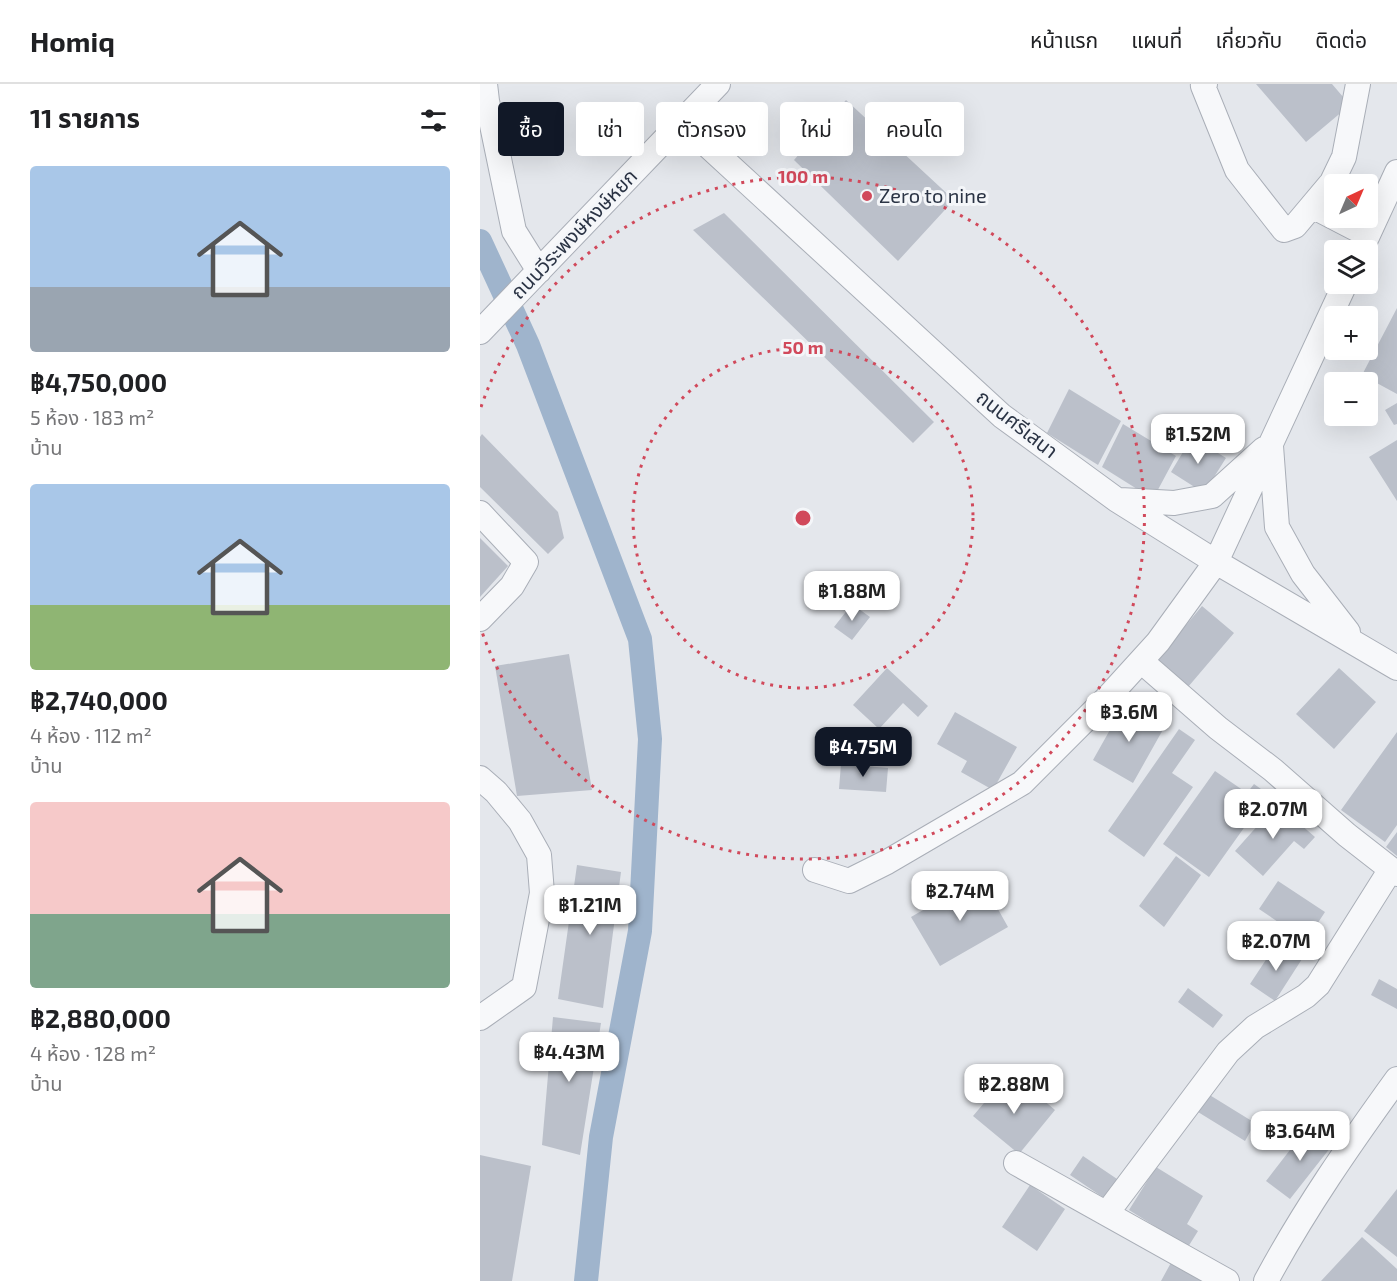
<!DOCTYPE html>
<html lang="th">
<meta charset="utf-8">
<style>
:root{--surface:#fff;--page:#f6f6f6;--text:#202124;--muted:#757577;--line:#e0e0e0;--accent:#111827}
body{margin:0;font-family:"Exo 2","Noto Sans Thai",sans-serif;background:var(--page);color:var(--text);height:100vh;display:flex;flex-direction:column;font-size:22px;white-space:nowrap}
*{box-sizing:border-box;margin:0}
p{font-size:20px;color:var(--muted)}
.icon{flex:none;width:33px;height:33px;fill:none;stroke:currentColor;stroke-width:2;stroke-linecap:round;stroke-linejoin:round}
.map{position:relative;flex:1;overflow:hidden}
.side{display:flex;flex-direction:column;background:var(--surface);width:480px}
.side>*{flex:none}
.banner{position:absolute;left:18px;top:18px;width:570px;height:54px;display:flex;gap:12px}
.needle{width:39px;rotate:44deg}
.fabs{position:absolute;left:844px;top:90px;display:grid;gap:12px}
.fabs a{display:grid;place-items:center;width:54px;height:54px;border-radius:6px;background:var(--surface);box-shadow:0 6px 24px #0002;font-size:30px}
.price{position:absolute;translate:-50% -51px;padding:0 14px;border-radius:12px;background:#fff;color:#222;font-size:20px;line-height:39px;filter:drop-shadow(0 2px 3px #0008)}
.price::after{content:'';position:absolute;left:50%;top:36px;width:18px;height:14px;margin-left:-9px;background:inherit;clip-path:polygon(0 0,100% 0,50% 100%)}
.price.active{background:var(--accent);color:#fff}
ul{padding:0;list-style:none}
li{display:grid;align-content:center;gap:12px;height:318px;padding:0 30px}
li span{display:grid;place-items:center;height:186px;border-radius:6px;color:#555}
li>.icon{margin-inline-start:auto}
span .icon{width:108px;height:108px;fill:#fffc;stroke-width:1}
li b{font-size:26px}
h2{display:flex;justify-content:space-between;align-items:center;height:72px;padding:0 30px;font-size:26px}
.pill{padding:0 21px;border-radius:6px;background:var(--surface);box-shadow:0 6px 24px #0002;font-size:21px;line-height:54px}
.pill.active{background:var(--accent);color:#fff}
header{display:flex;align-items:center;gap:36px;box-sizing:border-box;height:84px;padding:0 30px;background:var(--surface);border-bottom:2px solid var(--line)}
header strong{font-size:28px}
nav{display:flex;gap:33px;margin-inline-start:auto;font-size:21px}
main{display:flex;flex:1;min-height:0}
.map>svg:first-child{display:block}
</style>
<header>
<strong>Homiq</strong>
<nav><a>หน้าแรก</a><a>แผนที่</a><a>เกี่ยวกับ</a><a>ติดต่อ</a></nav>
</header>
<main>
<section class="side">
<h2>11 รายการ<svg class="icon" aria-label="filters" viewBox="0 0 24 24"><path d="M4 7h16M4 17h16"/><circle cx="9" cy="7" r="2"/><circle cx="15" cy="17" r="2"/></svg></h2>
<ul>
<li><span style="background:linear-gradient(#a9c7e8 65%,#9aa5b1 0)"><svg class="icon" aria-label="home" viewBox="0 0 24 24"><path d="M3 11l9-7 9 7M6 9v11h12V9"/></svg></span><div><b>฿4,750,000</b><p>5 ห้อง · 183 m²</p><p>บ้าน</p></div></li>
<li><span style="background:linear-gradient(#a9c7e8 65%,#8fb573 0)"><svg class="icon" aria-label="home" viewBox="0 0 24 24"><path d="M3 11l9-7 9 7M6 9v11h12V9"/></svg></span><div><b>฿2,740,000</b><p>4 ห้อง · 112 m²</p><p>บ้าน</p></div></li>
<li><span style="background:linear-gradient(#f6c9c9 60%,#7fa58c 0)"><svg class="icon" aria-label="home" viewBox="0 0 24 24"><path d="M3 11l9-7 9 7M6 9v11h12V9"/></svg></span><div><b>฿2,880,000</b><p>4 ห้อง · 128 m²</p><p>บ้าน</p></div></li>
</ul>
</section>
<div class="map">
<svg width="917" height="1197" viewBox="0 0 917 1197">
<rect width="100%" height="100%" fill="#e4e7ec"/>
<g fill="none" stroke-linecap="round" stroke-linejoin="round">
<path stroke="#9fb4cc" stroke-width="24" d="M0,157L48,261L160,555L170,655L160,847L121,1053L106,1197"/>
</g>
<path fill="#bbc0ca" d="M776,0H852L870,21L826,58Z
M366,16L474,116L418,177L314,76Z
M244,129L454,338L433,359L213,146Z
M917,224V310L882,291Z
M589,305L641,337L618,381L567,349Z
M917,319V340L914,341L905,326Z
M643,340L696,372L673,415L622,383Z
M2,350L78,428L84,454L68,470L0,403V353Z
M712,353L746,374L724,409L691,388Z
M917,356V417L889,373Z
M0,454L28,482L0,513Z
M372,520L390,533L372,556L354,543Z
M722,522L754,549L708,603L676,577Z
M89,570L112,706L37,712L15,582Z
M407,584L448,622L438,633L423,619L399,645L373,621Z
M859,584L896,618L854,665L816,630Z
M645,619L685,642L653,699L613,676Z
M475,628L537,663L513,706L481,688L487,677L457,660Z
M699,645L715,656L692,689L713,703L664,773L628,747Z
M917,648V741L905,758L861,726Z
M361,680L408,684L406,708L359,705Z
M735,687L767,709L774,700L788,710L729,793L683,760Z
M797,720L835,753L824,765L814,757L783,792L755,767Z
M917,748V772L906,763Z
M696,772L721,791L684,843L659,822Z
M97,781L141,788L123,924L78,915Z
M500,793L528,843L460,882L431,833Z
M798,797L845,828L826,857L779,825Z
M797,859L822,875L795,917L770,900Z
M899,895L917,905V925L891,911Z
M708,904L743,931L733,944L698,918Z
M73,933L121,939L100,1071L62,1061Z
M526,993L550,1013L554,1008L575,1026L539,1070L493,1032Z
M728,1010L775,1039L765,1057L718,1028Z
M830,1040L854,1059L810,1115L786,1097Z
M0,1071L51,1082L32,1197H0Z
M603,1072L643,1099L630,1118L590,1091Z
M676,1083L723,1112L707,1140L718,1147L708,1163L649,1126Z
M550,1101L585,1125L557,1167L522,1143Z
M917,1105V1173L884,1147Z
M882,1153L917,1185V1197H841Z
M693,1175L726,1197H681Z"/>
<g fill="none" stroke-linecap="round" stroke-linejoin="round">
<g stroke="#a9aeb7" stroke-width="26">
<path id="minor" d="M5,0L7,17L34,147L59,187
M725,0L723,2L757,86L804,146L815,142L852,98L864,73L878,0
M202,38L522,332L637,416L736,478L917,584
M832,122L888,151
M881,166L917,88
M0,248L238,0
M791,362L797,443L823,490L868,548
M640,416L694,419L732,412L784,365
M0,429L46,478L32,502L0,535
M661,577L738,644L793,686L867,751L917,790
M0,694L16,708L40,737L59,771L62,809L44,903L0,934
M335,786L369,797L407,778L542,699L628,613L678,558L736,478L865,200
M536,1079L747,1197
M627,1129L748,968L775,943L826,912L838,901L911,785
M786,1197C824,1126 870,1060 917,995"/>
</g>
<use href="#minor" stroke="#f7f8fa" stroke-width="24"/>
</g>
<g fill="none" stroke="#d1495b" stroke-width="3" stroke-dasharray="3 6">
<circle cx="323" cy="434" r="170"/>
<path d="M1 323A341 341 0 1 1 1 545"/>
</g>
<circle fill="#d1495b" stroke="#f4f6f9" stroke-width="2" cx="387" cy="112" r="6"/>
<g text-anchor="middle" stroke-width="6" stroke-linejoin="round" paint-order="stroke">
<g font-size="20" fill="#2b3445" stroke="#f4f6f9" text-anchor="start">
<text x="399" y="119">Zero to nine</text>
</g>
<g font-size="20" fill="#2b3445" stroke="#f4f6f9">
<text transform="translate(94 150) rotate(-46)" y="7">ถนนวีระพงษ์หงษ์หยก</text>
<text transform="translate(537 340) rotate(38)" y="7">ถนนศรีเสนา</text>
</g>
</g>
<circle cx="323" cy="434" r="9" fill="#d1495b" stroke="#f4f6f9" stroke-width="3"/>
<g font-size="18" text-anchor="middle" font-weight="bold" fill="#d1495b" stroke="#f4f6f9" stroke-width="6" stroke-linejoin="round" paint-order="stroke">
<text x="323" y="99">100 m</text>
<text x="323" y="270">50 m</text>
</g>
</svg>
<div class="fabs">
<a><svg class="needle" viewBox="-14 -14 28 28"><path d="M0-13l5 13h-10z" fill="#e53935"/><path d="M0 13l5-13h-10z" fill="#757577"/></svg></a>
<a><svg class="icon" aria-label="layers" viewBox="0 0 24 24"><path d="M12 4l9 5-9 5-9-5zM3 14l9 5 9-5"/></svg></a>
<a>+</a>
<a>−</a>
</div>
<b class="price" style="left:718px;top:381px">฿1.52M</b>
<b class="price" style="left:372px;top:538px">฿1.88M</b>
<b class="price" style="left:649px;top:659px">฿3.6M</b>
<b class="price active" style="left:383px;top:694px">฿4.75M</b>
<b class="price" style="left:793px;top:756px">฿2.07M</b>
<b class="price" style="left:480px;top:838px">฿2.74M</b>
<b class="price" style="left:110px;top:852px">฿1.21M</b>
<b class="price" style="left:796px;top:888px">฿2.07M</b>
<b class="price" style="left:89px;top:999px">฿4.43M</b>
<b class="price" style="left:534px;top:1031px">฿2.88M</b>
<b class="price" style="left:820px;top:1078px">฿3.64M</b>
<div class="banner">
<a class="pill active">ซื้อ</a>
<a class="pill">เช่า</a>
<a class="pill">ตัวกรอง</a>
<a class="pill">ใหม่</a>
<a class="pill">คอนโด</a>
</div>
</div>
</main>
